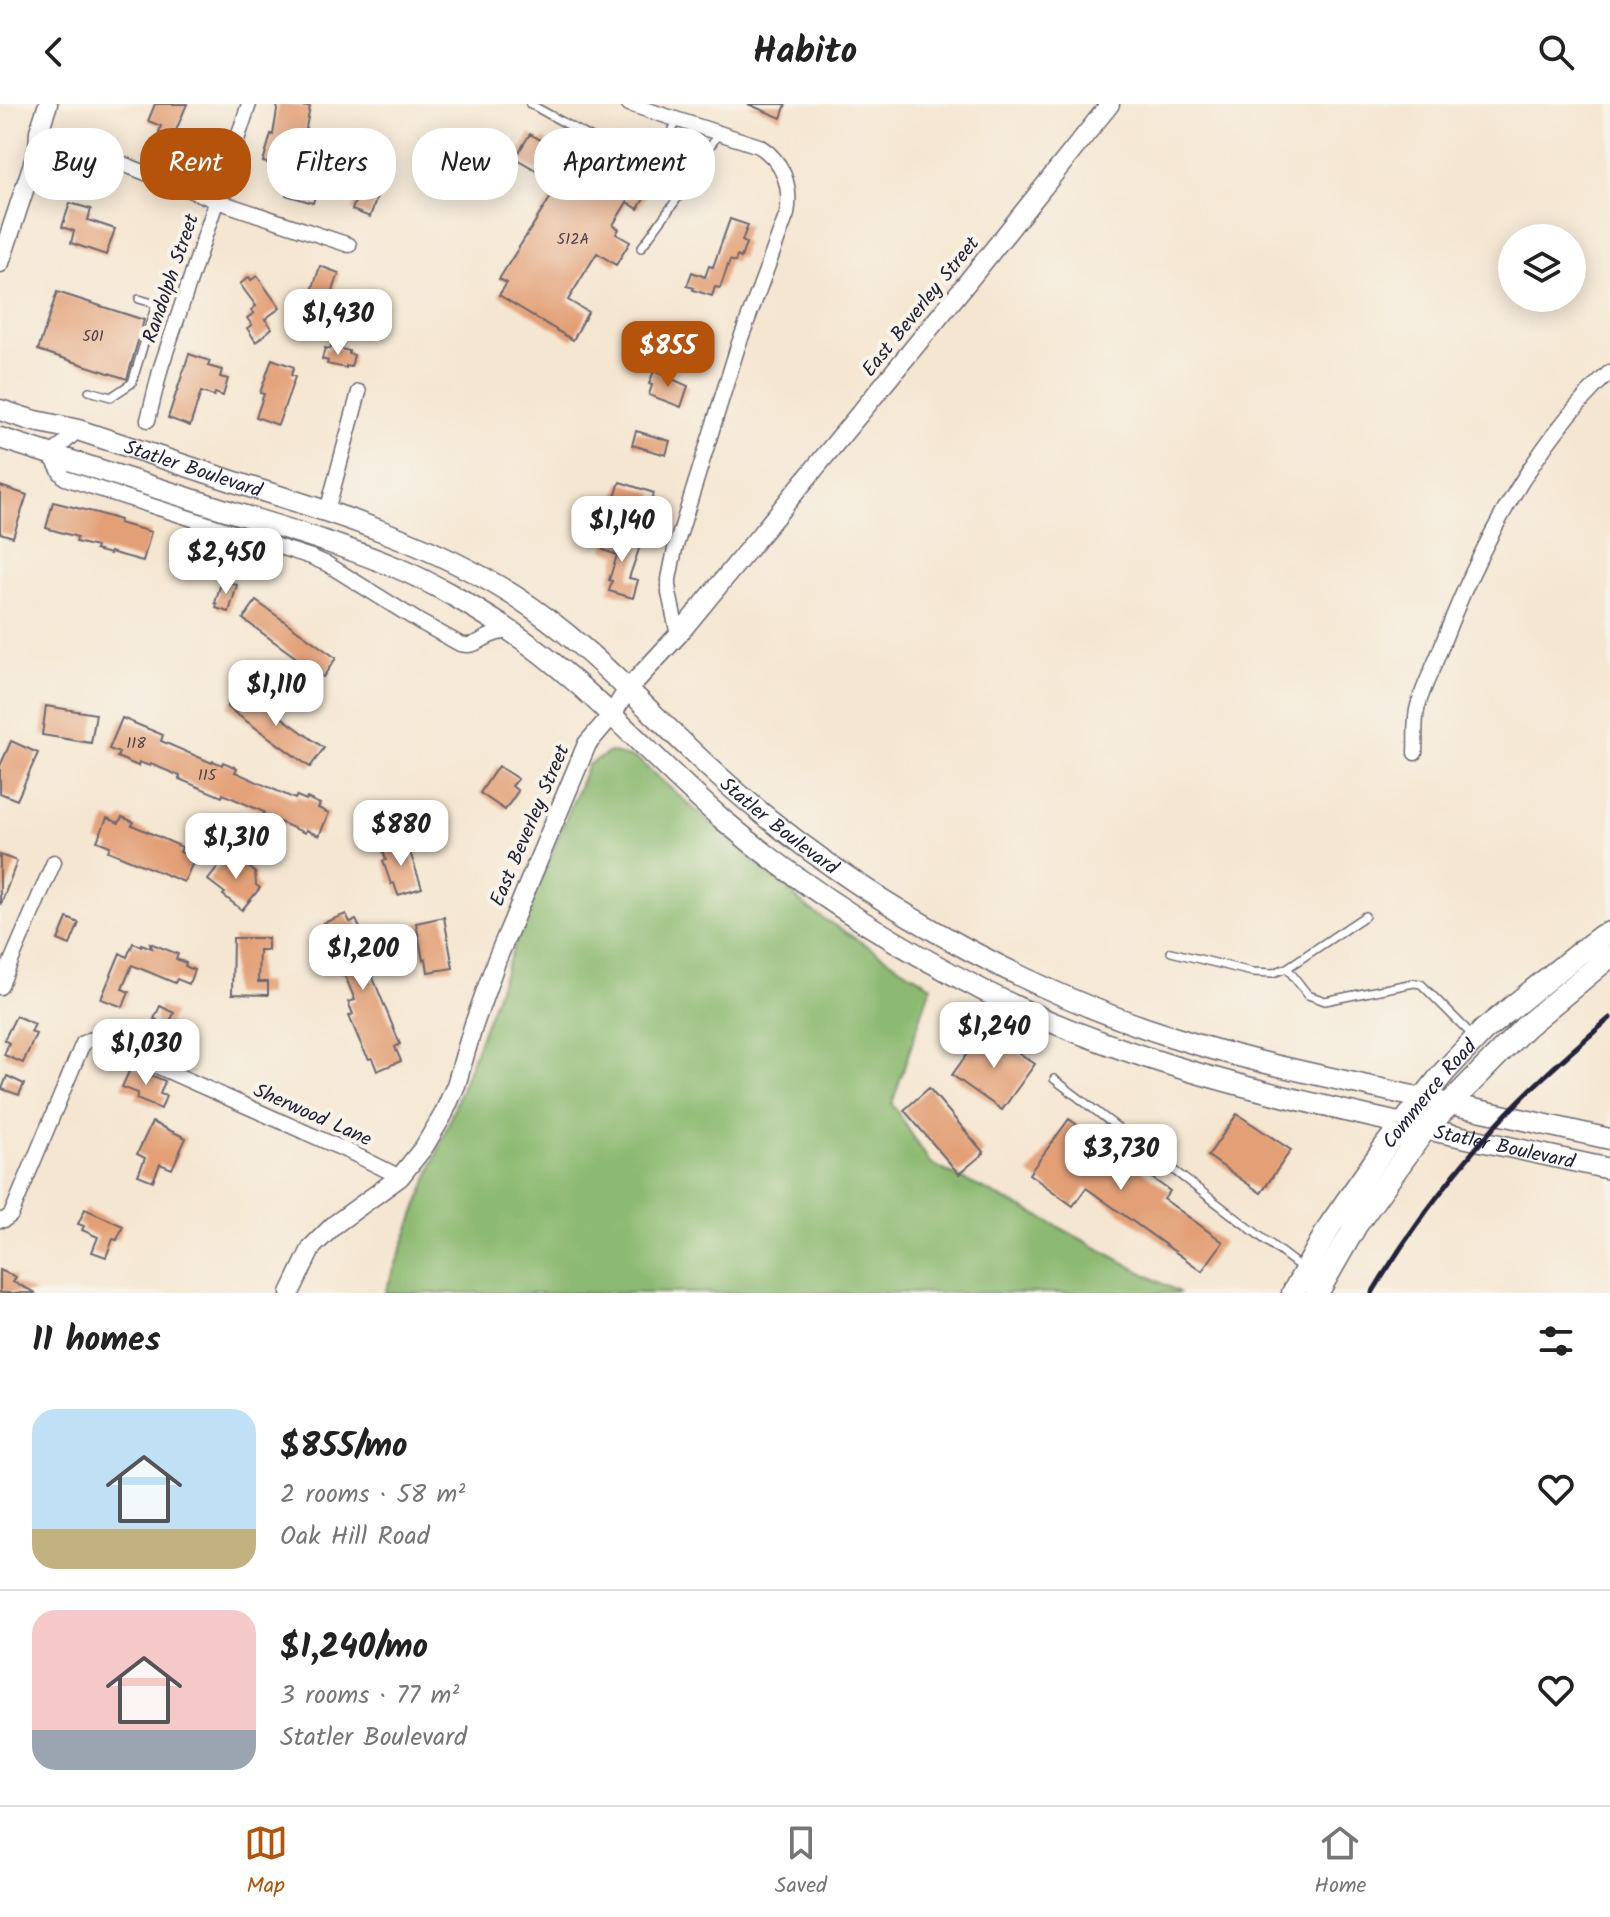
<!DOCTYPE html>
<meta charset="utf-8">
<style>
:root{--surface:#fff;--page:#f2f2f2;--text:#222;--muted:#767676;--line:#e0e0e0;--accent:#b45309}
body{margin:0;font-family:Kalam,sans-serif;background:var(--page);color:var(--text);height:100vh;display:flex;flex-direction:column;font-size:30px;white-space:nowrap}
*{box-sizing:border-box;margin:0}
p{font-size:26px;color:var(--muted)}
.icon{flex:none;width:44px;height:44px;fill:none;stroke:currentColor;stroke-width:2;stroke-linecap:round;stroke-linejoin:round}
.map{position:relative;height:1189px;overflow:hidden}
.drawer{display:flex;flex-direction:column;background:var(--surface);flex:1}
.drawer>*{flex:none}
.hud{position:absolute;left:24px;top:24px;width:800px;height:72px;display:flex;gap:16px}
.fabs{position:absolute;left:1498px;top:120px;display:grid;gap:16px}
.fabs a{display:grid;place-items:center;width:88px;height:88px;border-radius:50%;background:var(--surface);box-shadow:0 4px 20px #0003;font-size:40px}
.price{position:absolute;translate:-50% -68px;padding:0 18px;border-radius:16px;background:#fff;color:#222;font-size:26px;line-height:52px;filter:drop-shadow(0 2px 4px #0008)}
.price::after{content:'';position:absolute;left:50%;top:48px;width:24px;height:18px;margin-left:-12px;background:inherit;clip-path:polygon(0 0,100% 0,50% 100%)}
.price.on{background:var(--accent);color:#fff}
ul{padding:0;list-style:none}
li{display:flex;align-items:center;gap:24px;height:200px;padding:0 32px}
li+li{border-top:2px solid var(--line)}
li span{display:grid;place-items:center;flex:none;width:224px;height:160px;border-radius:24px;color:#555}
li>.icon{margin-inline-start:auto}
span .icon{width:96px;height:96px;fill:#fffc;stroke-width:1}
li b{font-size:34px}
h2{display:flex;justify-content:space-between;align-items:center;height:96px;padding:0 32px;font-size:34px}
.tag{padding:0 28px;border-radius:32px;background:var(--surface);box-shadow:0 4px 20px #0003;font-size:28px;line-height:72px}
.tag.on{background:var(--accent);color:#fff}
header{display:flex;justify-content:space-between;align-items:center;height:104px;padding:0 32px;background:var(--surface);font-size:36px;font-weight:700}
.menu{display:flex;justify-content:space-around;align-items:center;height:112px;border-top:2px solid var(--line);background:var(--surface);font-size:22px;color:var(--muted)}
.menu a{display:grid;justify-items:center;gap:4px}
.menu .on{color:var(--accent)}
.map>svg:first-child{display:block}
</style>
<header><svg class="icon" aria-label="back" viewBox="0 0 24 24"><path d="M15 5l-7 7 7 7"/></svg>Habito<svg class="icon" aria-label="search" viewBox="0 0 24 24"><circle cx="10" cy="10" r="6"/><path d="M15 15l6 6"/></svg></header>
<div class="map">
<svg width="1610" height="1189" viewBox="0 0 1610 1189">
<rect width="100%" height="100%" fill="#f7f3e8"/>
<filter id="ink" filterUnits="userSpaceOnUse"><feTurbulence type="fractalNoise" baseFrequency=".0125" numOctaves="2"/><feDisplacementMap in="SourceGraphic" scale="16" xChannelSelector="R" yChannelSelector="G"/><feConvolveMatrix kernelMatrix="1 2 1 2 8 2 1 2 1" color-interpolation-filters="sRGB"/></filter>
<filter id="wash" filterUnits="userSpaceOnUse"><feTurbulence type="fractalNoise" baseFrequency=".006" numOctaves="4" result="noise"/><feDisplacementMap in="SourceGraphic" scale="32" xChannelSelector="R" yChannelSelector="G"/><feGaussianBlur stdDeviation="1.8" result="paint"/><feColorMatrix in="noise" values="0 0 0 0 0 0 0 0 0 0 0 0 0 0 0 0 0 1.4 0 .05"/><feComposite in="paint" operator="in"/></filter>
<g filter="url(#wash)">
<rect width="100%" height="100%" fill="#f5e6d1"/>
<path fill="#8dba72" stroke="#586e56" stroke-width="2" d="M610,648L637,655L810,806L931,882L892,1000L931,1060L1035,1110L1180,1189H385L522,822L588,661Z"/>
<g id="blocks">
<path fill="#e3a077" d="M155,0H187L175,29L173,28L171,33L159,28L161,22L148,17Z
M278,0L310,3L306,24L293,66L263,58L271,30L273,31Z
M748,0H786L781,14Z
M530,30L542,37L544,35L595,69L607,50L614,49L617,55L615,58L640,73L639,75L651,82L638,105L627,98L613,121L619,125L616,130L630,138L616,161L597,149L568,196L588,208L573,236L499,191L507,179L499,175L557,83L544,75L546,72L515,54Z
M367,63L385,69L370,113L352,106L360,84L357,83L362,68L364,69Z
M292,70L319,79L313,99L286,91Z
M70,99L91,105L88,116L115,125L106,151L71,139L74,127L62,123Z
M730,115L748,121L742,137L746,139L741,154L737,152L735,158L730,156L720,184L715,183L712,192L693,186L694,184L687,182L692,168L705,173L709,162L713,163Z
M320,162L339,169L330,196L311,190Z
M257,172L280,204L265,215L272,224L256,238L247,224L252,221L247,214L254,209L251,206L256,202L240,180L249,173L251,176Z
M57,188L144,216L127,275L38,246Z
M677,222L703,230L698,245L672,237Z
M331,242L349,247V250L354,251L351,263L346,262V264L327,260L328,257L322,255L325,244L330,245Z
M189,250L210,257L208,262L222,266L220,273L228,275L223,292L215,289L214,292L201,288L190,322L168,314Z
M272,255L294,263L291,271L295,273L278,321L256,313L264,290L260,289Z
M654,267L688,282L681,303L649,291L652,281L649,280Z
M636,327L670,337L666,351L632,341Z
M620,378L654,389L649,404L615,393Z
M0,382L27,391L13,433L0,429Z
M53,398L97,409L120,416L119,419L151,428L143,457L110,448V450L95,446L96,443L76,438L77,433L46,424Z
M609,427L637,437L636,440L640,442L629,474L638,476L633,494L609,487L612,477L609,476L617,451L603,446Z
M196,441L214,445L209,468L191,464Z
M222,476L237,481L229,508L216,504L217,500L215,499Z
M256,497L336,554L323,573L243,515Z
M241,584L324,644L310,663L227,603Z
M46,602L96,610L91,639L42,631Z
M122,614L163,631L161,637L212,659L213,657L222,661L223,658L237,664L235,668L295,695L297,692L306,696L307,694L320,700L318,704L329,709L319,732L306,726L305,729L263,711L264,708L223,690L222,693L179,675L180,672L151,660L150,662L139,658L138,662L117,653L119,649L109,645Z
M11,637L38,649L17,696L0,689V662Z
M498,662L518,675L512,682L518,687L505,706L480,689Z
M122,713L134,718L132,721L182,743L180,748L195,754L184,778L108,747L110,742L97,737L107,714L119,719Z
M406,736L422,784L398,791L394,779L391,780L383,757L386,756L382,744Z
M230,748L255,768L256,781L260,784L242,806L223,791L225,789L208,776Z
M0,751L17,757L1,800L0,799Z
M346,810L350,818L356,816L363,830L373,856L367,859L400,940L395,943L401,957L377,967L372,954L369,955L363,945L349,912L353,910L348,898L355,896L344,869L341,870L325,833L328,832L323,819Z
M444,813L453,864L428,868L426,855L423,856L416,819Z
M67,814L79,819L70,841L58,836Z
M233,834H268V846H259L258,878H268V891L232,890Z
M133,839L141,842V840L152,844L150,839L178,850L176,855L186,859L185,862L194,866L189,880L177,875L175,879L132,861L122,885L129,888L123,903L101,895L120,849L127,853Z
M160,902L174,909L169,920L183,926L171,951L146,939L157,916L154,915Z
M16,912L35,920L31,928L36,930L23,959L4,951L9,939L4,936Z
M985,925L1035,960L1002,1006L952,971Z
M131,963L165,977L160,990L166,992L161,1005L136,995L138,989L122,983Z
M7,972L24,980L19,991L2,985Z
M929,984L984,1049L959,1070L904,1006Z
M1237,1010L1291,1046L1261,1089L1208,1052Z
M1069,1015L1170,1087L1164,1095L1223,1138L1202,1167L1086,1084L1073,1102L1029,1070Z
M152,1018L186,1034L172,1065L160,1060L153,1077L138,1071L145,1054L137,1050Z
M85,1105L123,1122L117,1136L113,1135L106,1153L92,1148L98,1133L82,1126L84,1122L78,1120Z
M0,1166L16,1173L13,1178L36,1189H0Z"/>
</g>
</g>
<g filter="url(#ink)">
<use href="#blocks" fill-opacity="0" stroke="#6c6770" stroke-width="2"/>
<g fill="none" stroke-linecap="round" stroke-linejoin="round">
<g stroke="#6c6770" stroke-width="10">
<path id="service" d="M530,0L610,44
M601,37C616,37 628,43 637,54
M620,49L647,57L662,47L678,15
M641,144L680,91L718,30
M89,287L111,293L132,279L156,200L139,195
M1365,812L1287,864L1308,891L1325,897L1414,879L1421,880L1474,933
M1171,848L1252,868L1273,869L1287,864
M1054,975L1303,1165"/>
</g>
<g stroke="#6c6770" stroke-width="17">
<path id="minor" d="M629,0L759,42C783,57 792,82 787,110L738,242L675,445L669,475V489L678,531
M39,27L217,97L349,141
M148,316L161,263L249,0
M78,326L51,351L60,368L65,374L311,453L327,460L420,518L460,540C476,544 481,534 495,530C500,528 505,528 510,527
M327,407L359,288
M1415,649C1416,635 1414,620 1417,606C1421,587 1432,567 1439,549C1475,451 1533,339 1610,268
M0,883L54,758
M0,1116H4L11,1111L83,939L89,936L96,935L354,1050L400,1073"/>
</g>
<g stroke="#6c6770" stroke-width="21">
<path id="tertiary" d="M0,159L38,44L39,27L48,0
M290,1189L312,1143L334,1121L400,1073L424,1043L443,1011L456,981L473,923L497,855L587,640L611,612L628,585L678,531L957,191L1110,0"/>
</g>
<g stroke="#6c6770" stroke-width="23">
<g id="secondary">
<path id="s1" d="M0,306L31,316L78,326C135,345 193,364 250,383C341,411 432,440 513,491C588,538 648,608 713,667C789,737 876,796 967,845C1033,880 1102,911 1173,933C1250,958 1329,973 1408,991C1475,1005 1543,1020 1610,1035"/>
<path id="s2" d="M0,334C77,359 155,383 232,408C287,425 342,441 395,463C434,479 470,501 506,524C586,577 649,652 722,715C802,783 893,840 986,888C1109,950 1238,983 1372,1013C1451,1031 1530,1048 1610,1065"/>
</g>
</g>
<g stroke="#6c6770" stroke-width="25">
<g id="primary">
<path id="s3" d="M1293,1189L1331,1120L1387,1040L1445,967L1484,926L1578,850L1602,832L1610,829"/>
<path d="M1317,1189L1356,1121L1425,1025L1525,923L1610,852"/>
</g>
</g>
<use href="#service" stroke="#fff" stroke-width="7"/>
<use href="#minor" stroke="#fff" stroke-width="14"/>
<use href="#tertiary" stroke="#fff" stroke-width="18"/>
<use href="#secondary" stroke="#fff" stroke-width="20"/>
<use href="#primary" stroke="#fff" stroke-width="22"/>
<path stroke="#22223b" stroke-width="5" d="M1372,1189C1404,1136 1441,1085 1481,1038C1519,993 1565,953 1610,914"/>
</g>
</g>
<g text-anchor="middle" stroke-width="8" stroke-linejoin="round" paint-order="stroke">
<g font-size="16" fill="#52424a">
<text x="573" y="140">512A</text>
<text x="93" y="237">501</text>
<text x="136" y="644">118</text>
<text x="207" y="676">115</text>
</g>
<g font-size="20" fill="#22223b" stroke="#f7f3e8">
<text transform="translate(170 174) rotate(-71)" y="7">Randolph Street</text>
<text transform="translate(920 202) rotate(-51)" y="7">East Beverley Street</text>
<text dy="7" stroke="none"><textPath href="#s1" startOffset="202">Statler Boulevard</textPath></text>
<text dy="7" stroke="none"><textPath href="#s1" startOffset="900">Statler Boulevard</textPath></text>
<text transform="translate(529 721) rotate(-67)" y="7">East Beverley Street</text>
<text dy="7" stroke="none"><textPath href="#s3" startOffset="242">Commerce Road</textPath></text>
<text transform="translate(313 1010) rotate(24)" y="7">Sherwood Lane</text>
<text dy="7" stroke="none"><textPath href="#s2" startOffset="1690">Statler Boulevard</textPath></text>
</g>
</g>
</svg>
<div class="fabs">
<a><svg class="icon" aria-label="layers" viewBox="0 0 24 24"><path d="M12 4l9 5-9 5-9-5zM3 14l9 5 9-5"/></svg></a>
</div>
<b class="price" style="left:338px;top:253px">$1,430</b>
<b class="price on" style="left:668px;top:285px">$855</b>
<b class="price" style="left:622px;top:460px">$1,140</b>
<b class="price" style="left:226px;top:492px">$2,450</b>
<b class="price" style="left:276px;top:624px">$1,110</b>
<b class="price" style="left:401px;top:764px">$880</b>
<b class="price" style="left:236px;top:777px">$1,310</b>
<b class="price" style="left:363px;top:888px">$1,200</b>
<b class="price" style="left:994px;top:966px">$1,240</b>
<b class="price" style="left:146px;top:983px">$1,030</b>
<b class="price" style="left:1121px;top:1088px">$3,730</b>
<div class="hud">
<a class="tag">Buy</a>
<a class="tag on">Rent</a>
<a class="tag">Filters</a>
<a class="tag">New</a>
<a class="tag">Apartment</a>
</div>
</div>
<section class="drawer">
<h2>11 homes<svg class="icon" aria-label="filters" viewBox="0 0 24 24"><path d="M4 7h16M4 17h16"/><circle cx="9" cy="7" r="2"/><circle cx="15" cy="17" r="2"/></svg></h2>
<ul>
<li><span style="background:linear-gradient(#bfe0f5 75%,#c2b280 0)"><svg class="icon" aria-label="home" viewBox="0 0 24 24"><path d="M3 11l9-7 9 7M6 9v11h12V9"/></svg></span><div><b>$855/mo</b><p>2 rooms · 58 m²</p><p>Oak Hill Road</p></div><svg class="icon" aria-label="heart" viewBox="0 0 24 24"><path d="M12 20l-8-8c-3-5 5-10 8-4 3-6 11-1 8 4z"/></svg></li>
<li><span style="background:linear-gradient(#f6c9c9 75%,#9aa5b1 0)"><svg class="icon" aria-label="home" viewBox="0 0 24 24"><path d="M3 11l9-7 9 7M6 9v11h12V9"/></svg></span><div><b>$1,240/mo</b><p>3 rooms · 77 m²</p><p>Statler Boulevard</p></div><svg class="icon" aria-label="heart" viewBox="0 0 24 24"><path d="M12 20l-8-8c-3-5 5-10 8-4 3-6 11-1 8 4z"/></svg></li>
</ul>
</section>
<nav class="menu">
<a class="on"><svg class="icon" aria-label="map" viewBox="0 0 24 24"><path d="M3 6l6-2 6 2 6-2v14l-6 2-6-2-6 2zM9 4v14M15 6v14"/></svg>Map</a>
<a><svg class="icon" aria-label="saved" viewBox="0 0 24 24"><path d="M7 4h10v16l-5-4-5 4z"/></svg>Saved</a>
<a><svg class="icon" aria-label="home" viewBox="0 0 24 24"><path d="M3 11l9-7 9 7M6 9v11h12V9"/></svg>Home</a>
</nav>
